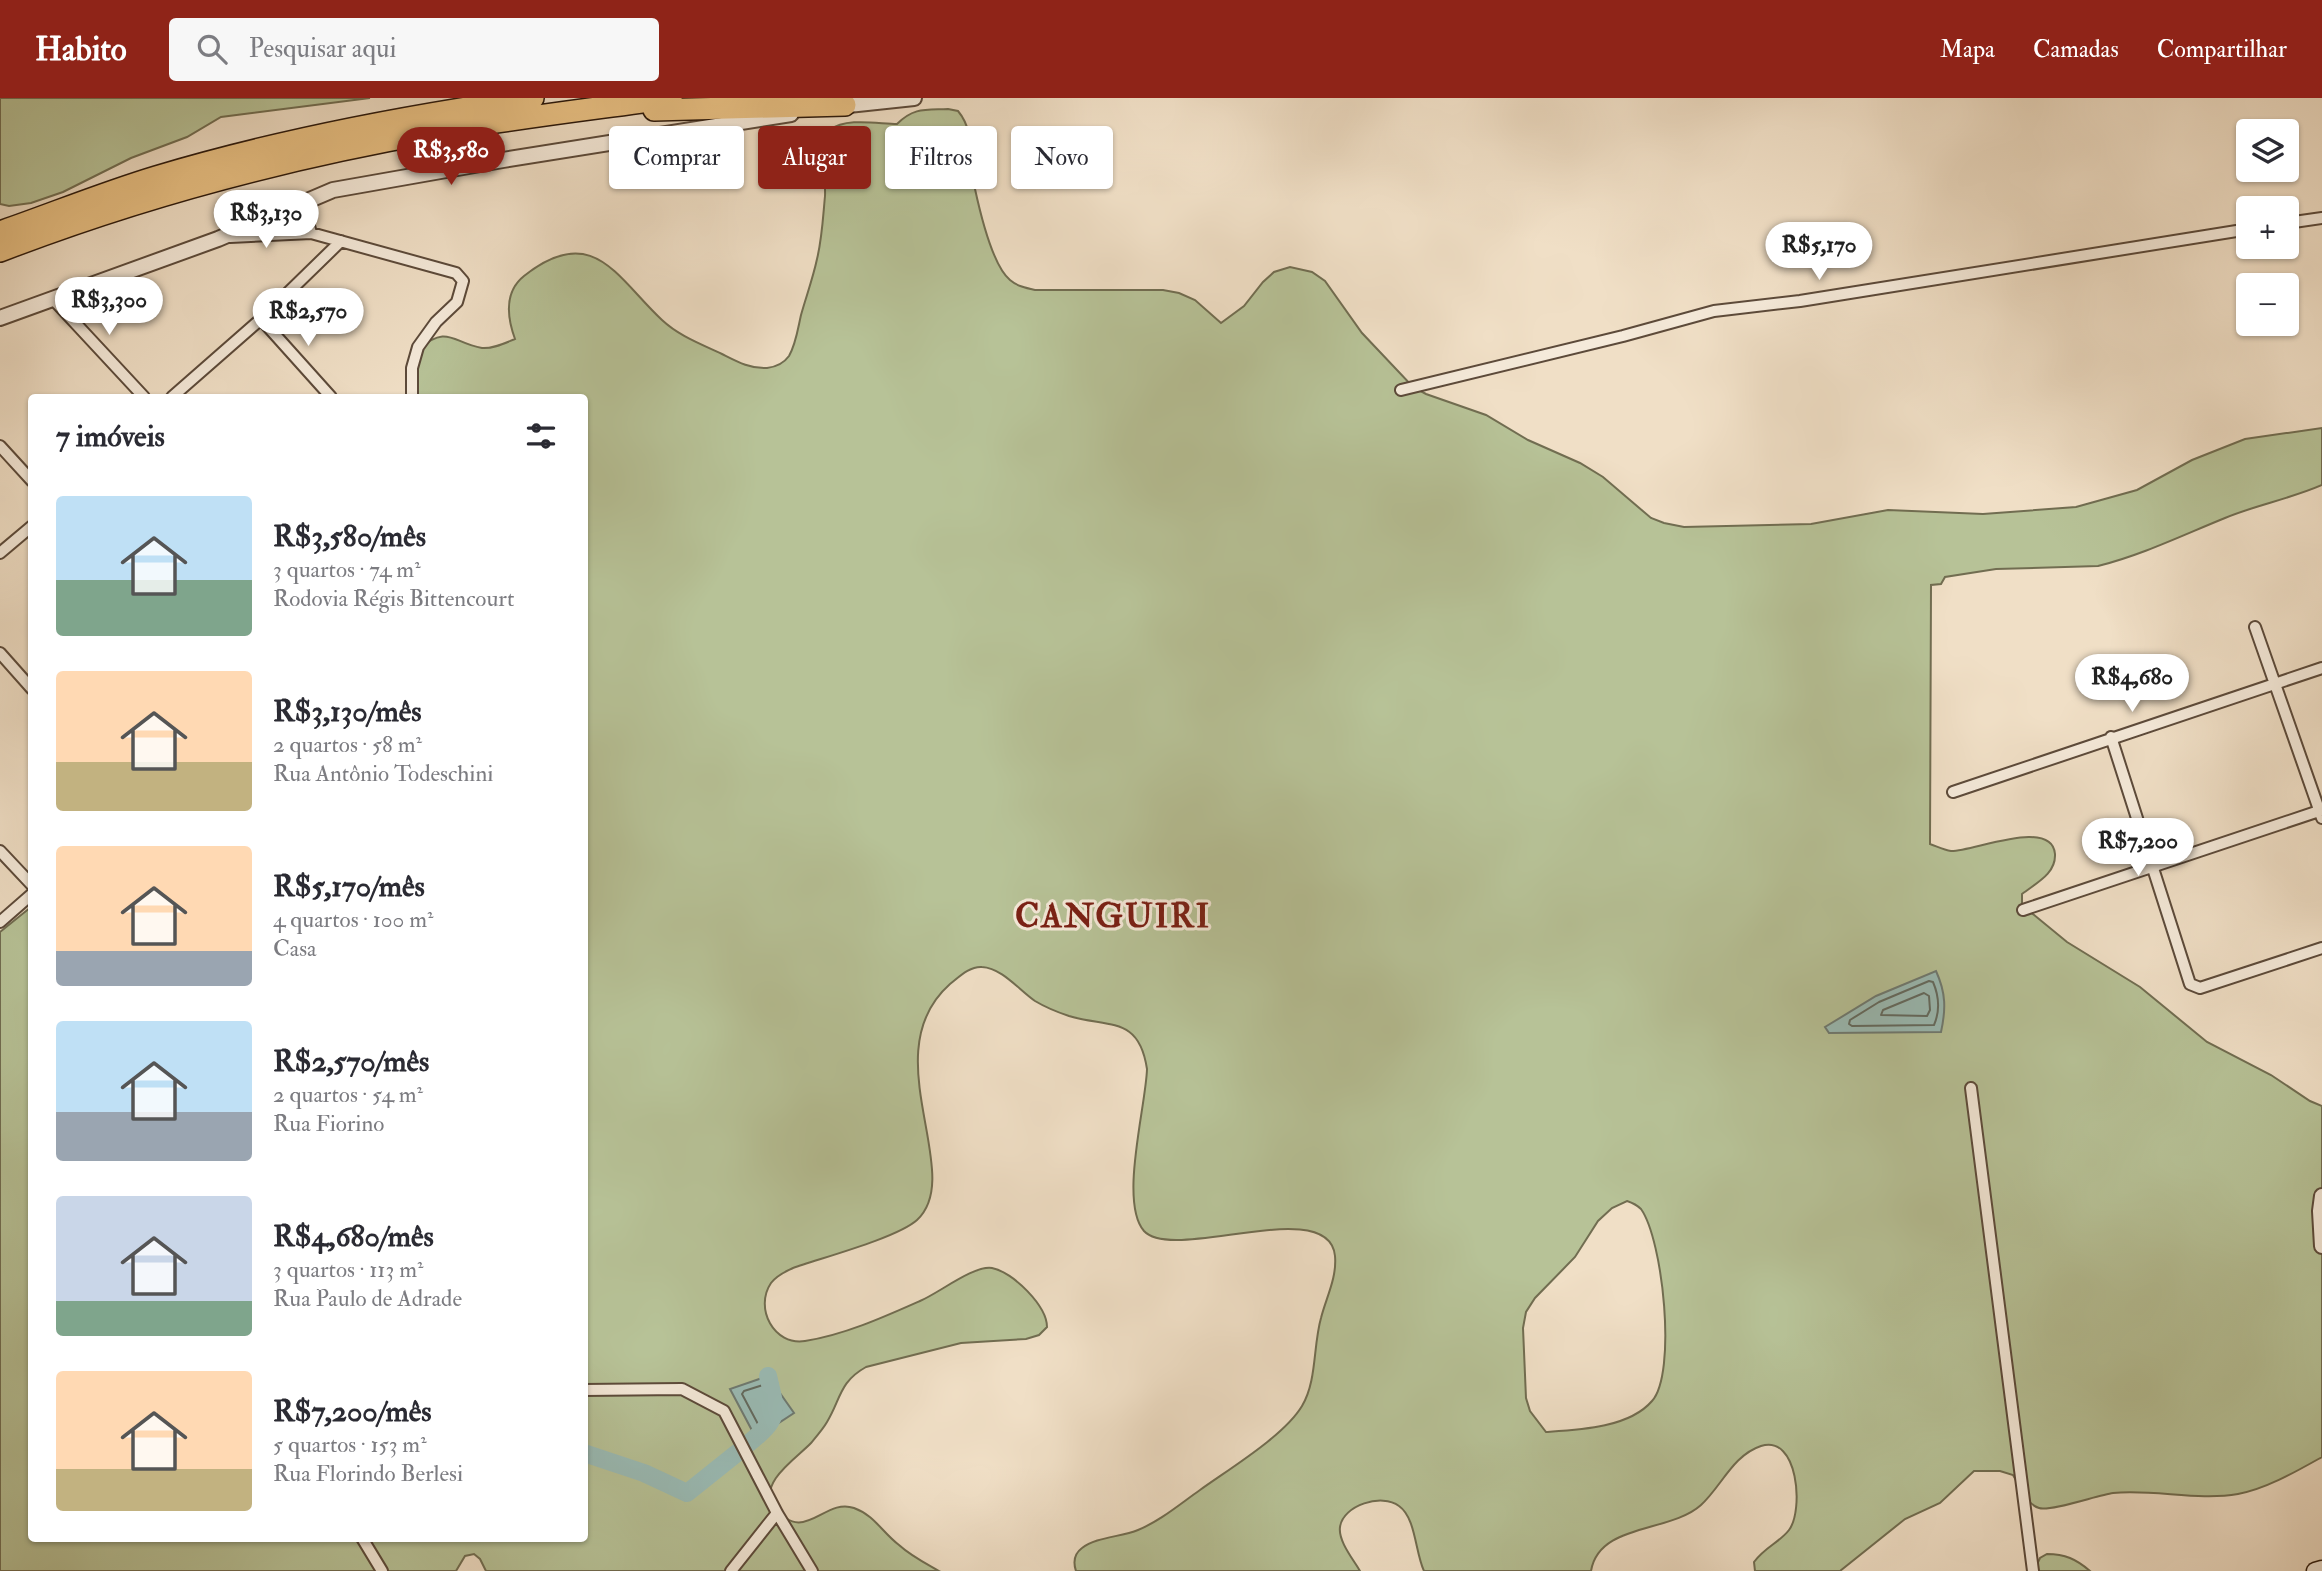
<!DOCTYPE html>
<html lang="pt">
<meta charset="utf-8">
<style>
:root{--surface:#fff;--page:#f7f7f7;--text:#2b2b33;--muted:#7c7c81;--accent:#8f2418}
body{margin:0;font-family:"IM FELL Double Pica",serif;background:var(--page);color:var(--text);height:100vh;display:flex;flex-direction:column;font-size:26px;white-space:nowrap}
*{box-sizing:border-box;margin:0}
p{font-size:23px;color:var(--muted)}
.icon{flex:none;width:38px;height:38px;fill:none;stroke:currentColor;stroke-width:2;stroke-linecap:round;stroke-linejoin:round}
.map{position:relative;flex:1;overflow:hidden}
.details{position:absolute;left:28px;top:296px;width:560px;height:1148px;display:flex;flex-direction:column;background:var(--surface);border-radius:7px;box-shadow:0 2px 5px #0004}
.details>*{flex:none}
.banner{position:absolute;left:609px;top:28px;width:665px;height:63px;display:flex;gap:14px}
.tools{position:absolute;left:2236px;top:21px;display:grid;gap:14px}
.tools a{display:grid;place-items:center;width:63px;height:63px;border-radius:7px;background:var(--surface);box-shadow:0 2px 5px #0004;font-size:35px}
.price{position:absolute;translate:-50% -60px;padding:0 16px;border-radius:24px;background:#fff;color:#222;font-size:23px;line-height:46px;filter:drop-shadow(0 2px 4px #0008)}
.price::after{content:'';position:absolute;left:50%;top:42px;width:21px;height:16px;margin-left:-10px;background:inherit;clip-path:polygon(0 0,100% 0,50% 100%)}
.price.on{background:var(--accent);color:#fff}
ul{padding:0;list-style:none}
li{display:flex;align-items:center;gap:21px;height:175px;padding:0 28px}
li span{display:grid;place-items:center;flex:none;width:196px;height:140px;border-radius:7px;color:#555}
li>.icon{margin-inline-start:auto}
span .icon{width:84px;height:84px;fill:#fffc;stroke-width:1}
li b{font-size:30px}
h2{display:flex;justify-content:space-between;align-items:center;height:84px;padding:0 28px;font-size:30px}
.pill{padding:0 24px;border-radius:7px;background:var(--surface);box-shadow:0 2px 5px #0004;font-size:24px;line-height:63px}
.pill.on{background:var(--accent);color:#fff}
header{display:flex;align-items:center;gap:42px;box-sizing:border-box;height:98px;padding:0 35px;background:var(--accent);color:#fff}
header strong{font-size:33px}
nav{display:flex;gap:38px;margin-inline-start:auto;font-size:24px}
.search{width:490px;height:63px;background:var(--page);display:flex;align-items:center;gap:18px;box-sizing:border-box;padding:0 24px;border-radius:7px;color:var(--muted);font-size:26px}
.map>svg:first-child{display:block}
</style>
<header>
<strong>Habito</strong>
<div class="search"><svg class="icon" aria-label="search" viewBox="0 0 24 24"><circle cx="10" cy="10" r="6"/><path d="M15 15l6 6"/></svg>Pesquisar aqui</div>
<nav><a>Mapa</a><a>Camadas</a><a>Compartilhar</a></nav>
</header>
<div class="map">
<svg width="2322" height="1473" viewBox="0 0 2322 1473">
<rect width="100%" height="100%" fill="#f0dfc6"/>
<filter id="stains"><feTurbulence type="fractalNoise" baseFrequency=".00286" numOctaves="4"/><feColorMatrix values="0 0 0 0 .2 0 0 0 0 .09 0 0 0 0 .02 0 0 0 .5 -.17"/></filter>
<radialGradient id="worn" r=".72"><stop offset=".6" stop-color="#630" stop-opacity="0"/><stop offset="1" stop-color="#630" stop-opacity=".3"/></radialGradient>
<path fill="#b7c297" stroke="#716d51" stroke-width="2" fill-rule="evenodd" d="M0,0H370L221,19L187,39L131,60L63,94L31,105L9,108L0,106Z
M948,11L958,13C976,34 970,66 975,91C980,114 992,167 1010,182C1017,188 1026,190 1035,192H1163L1179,195L1195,202L1221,225L1244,208L1263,184L1274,174L1290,169L1312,174L1325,183L1362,235L1413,289L1426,296L1486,317L1528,342L1580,365L1603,379L1651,420L1664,425L1684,429L1811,426L1888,412L1983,416L2076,409L2137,392L2192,362L2245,341L2322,330V387C2290,401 2256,407 2225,420C2183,437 2142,457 2098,468L1996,471L1945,479L1941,486L1931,487L1930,746C1936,748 1944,752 1951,753C1972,754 2052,719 2055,756C2056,776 2036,785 2022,796V807L2067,844L2140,889L2207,944L2271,977L2310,1003L2322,1008V1359C2297,1373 2266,1391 2238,1396C2198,1403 2154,1391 2113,1395C2098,1397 2050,1414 2039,1410C2027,1407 2019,1387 2013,1377L2000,1373H1974L1940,1405L1905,1421L1840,1473H1755L1754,1464C1765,1449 1780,1444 1789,1432C1804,1412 1798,1336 1761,1348C1733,1357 1721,1389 1701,1407C1670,1435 1599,1425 1591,1473H1424C1415,1454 1416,1420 1399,1408C1382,1395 1343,1407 1340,1429C1338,1443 1353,1461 1360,1473H1076C1073,1464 1074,1456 1082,1450C1096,1439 1121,1439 1138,1432C1160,1423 1180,1406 1200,1392C1229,1371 1284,1338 1302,1308C1317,1283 1313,1248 1321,1220C1326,1200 1337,1180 1335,1158C1329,1096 1173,1165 1144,1133C1119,1104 1146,1008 1147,971C1139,918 1110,930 1069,918C1057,914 1045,909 1035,903C1019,892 1002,870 982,869C970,868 959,879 950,886C872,955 967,1076 917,1122C897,1140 821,1160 793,1170C785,1174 777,1177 771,1185C754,1210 774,1248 805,1243C844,1237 884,1219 920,1203C939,1195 974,1167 992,1170C1013,1174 1047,1208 1047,1229L1039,1237L1026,1241L961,1245L866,1269C839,1284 841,1301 827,1324C823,1331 816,1339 811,1345C798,1359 757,1385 774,1408C804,1449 824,1399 854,1410C874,1417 883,1435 899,1447C911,1458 925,1465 939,1473H486L480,1461L474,1456L465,1458L456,1473H0V834L31,809L32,1440H584V299H409L418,251C449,226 452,245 482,250C493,251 505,245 515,241C507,219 504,194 524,178C593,123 617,180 662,222C679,238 701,246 722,256C736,263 750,271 767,270C775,269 784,265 789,258C796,246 798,230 801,217C806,199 813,180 817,161C822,141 823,119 825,98C826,83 819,40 830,32C846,19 879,26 897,26C914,9 926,12 948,11ZM1627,1103C1633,1105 1637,1107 1641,1111C1663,1142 1677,1275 1652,1303C1629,1330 1578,1332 1546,1334L1530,1313L1526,1300L1523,1230L1526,1214L1535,1200L1575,1159L1598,1123L1612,1110Z
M2047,1456C2065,1456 2076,1461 2090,1473H2034L2040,1460Z"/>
<path fill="#9abcb6" stroke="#6e7a72" stroke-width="2" d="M1936,873C1946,895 1946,911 1941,934L1829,935L1825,929L1876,898Z
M768,1278L794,1315L756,1340L730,1291Z"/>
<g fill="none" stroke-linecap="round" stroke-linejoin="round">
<path stroke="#626a60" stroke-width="2" d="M1929,883L1933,884C1939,898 1940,913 1934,927L1852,928L1849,926L1850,922L1879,904Z
M1924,895L1929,898L1930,912L1927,918L1881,917L1883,912Z
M763,1287L767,1289L782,1312L759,1328L742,1296L744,1293Z"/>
<path stroke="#9abcb6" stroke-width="18" d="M749,1345C780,1320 777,1315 768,1278
M584,1355L644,1375L687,1395L737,1355"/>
<g stroke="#5c4a3a" stroke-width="14">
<path id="minor" d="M308,104V124L311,135
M2287,125L2322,120
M230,139L311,135L456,175L463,183L457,204L436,224L418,249L412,270V299
M52,200L144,299
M261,221L331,299
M1401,292L1623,238L1714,213L1800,203L2249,131
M172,299L261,221L341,143
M0,348L32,383
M0,455L32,428
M2255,529L2322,720
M0,555L32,591
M2111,639L2190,886L2200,890L2322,850
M1953,694L2322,570
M0,753L32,787
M2023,812L2322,712
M0,824L32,796
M1971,990L2033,1473
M584,1292L682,1291L724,1313L777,1415L812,1473
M362,1440L382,1473
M731,1473L777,1415"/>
</g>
<g stroke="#5c4a3a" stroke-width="18">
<path id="tertiary" d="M839,8L914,0
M0,220L218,141L333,92L503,62L791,16
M2322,1098L2320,1113L2322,1148"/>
</g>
<g stroke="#2b180b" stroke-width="19">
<path id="secondary" d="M2315,1473L2322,1471"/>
</g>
<g stroke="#2b180b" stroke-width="24">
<path id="motorway" d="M654,12L845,7
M0,134C52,116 103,95 156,79C279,42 406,18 533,0
M0,153C140,99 287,60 435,34C513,20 593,11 671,0"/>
</g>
<use href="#minor" stroke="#f5eada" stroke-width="10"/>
<use href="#tertiary" stroke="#f5eada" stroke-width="14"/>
<use href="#secondary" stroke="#f5eada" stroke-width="16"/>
<use href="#motorway" stroke="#e8c083" stroke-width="21"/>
</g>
<g text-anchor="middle" stroke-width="6" stroke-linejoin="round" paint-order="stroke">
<g font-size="33" font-weight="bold" letter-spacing="2" fill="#7a1f14" stroke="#f5eada">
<text x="1113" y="829">CANGUIRI</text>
</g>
</g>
<rect width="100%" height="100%" filter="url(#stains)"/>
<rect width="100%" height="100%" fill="url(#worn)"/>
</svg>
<div class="tools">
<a><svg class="icon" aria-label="layers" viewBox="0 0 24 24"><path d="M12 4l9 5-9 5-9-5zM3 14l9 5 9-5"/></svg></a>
<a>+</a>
<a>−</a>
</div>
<b class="price on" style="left:451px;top:89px">R$3,580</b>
<b class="price" style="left:266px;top:152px">R$3,130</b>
<b class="price" style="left:1819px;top:184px">R$5,170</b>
<b class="price" style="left:109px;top:239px">R$3,300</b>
<b class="price" style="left:308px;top:250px">R$2,570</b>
<b class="price" style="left:2132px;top:616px">R$4,680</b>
<b class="price" style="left:2138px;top:780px">R$7,200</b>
<div class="banner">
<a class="pill">Comprar</a>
<a class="pill on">Alugar</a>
<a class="pill">Filtros</a>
<a class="pill">Novo</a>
</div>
<section class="details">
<h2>7 imóveis<svg class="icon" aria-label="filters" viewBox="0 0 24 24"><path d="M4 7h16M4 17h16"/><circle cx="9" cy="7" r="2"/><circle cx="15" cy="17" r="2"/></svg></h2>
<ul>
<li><span style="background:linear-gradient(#bfe0f5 60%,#7fa58c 0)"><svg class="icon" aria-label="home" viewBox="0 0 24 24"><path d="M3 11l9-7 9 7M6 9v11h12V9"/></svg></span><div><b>R$3,580/mês</b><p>3 quartos · 74 m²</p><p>Rodovia Régis Bittencourt</p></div></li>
<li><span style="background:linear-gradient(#ffd9b3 65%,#c2b280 0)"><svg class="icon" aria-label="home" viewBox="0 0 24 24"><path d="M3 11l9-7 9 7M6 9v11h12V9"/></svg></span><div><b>R$3,130/mês</b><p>2 quartos · 58 m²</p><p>Rua Antônio Todeschini</p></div></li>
<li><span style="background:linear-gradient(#ffd9b3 75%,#9aa5b1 0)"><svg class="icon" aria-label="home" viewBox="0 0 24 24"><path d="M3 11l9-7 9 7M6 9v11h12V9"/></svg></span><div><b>R$5,170/mês</b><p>4 quartos · 100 m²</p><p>Casa</p></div></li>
<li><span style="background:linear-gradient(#bfe0f5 65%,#9aa5b1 0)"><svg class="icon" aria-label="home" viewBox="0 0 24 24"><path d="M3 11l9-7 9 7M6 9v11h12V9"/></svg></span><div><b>R$2,570/mês</b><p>2 quartos · 54 m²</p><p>Rua Fiorino</p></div></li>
<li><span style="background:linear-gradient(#c9d6e8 75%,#7fa58c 0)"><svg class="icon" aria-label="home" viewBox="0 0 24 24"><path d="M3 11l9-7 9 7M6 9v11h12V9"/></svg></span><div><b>R$4,680/mês</b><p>3 quartos · 113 m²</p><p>Rua Paulo de Adrade</p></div></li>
<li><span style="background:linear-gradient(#ffd9b3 70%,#c2b280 0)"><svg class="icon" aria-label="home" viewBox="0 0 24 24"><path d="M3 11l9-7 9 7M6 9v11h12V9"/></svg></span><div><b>R$7,200/mês</b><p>5 quartos · 153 m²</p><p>Rua Florindo Berlesi</p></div></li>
</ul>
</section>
</div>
